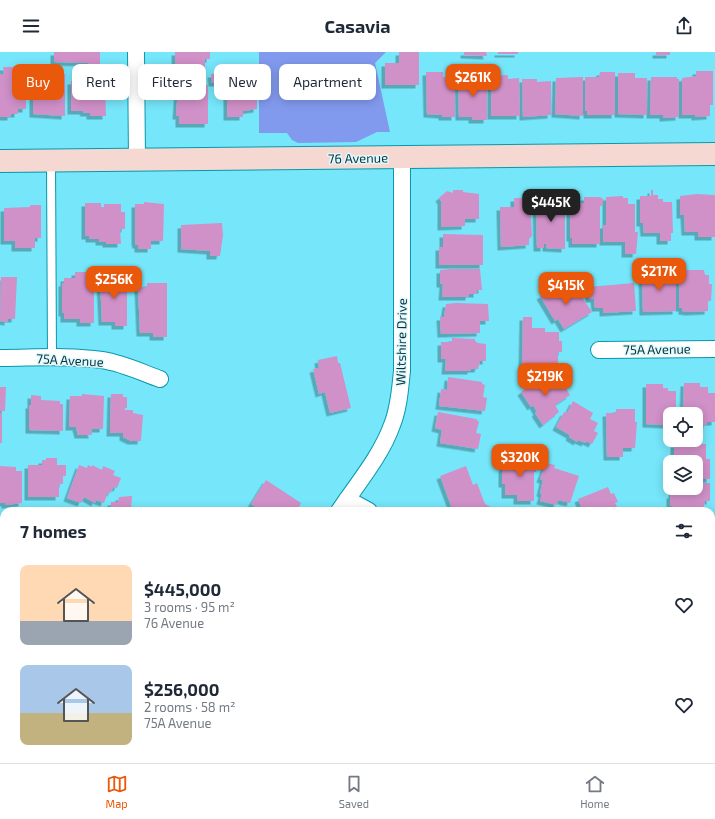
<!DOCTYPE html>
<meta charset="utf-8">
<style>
:root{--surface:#fff;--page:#f2f2f3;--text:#1f2937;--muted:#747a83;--line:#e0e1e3;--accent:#ea580c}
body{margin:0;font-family:"Exo 2",sans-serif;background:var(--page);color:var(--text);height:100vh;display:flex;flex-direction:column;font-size:15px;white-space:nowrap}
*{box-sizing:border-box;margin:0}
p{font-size:13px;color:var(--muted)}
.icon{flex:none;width:22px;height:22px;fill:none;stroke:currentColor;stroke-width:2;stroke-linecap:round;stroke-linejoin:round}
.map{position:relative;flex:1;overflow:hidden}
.panel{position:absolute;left:0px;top:455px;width:715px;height:256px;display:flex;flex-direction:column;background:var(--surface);border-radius:12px 12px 0 0;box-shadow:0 2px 10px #0003}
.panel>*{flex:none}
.hud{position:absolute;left:12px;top:12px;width:400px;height:36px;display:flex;gap:8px}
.fabs{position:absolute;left:663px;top:355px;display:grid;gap:8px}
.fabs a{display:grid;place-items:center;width:40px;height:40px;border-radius:8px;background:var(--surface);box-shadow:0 2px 10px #0003;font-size:20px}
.price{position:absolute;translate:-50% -34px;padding:0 9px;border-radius:8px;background:var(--accent);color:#fff;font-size:13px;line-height:26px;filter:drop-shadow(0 1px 2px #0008)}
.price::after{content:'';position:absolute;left:50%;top:24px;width:12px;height:9px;margin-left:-6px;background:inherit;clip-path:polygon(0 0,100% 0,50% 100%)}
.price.selected{background:#222;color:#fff}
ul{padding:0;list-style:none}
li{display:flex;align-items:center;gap:12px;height:100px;padding:0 20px}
li span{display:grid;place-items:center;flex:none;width:112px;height:80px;border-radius:8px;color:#555}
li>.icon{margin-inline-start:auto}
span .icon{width:48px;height:48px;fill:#fffc;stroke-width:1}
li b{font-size:17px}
h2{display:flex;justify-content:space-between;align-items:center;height:48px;padding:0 20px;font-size:17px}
.chip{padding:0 14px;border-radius:8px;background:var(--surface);box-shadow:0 2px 10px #0003;font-size:14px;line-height:36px}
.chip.selected{background:var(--accent);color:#fff}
header{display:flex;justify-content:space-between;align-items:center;height:52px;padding:0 20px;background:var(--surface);font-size:18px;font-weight:700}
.menu{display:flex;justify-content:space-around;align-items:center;height:56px;border-top:1px solid var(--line);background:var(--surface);font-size:11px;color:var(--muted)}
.menu a{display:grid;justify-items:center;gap:2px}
.menu .selected{color:var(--accent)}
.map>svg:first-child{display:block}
</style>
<header><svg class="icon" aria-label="menu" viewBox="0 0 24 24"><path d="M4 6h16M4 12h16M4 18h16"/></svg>Casavia<svg class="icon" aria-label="share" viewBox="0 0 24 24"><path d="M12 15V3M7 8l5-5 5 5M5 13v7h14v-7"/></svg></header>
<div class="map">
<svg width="715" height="711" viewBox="0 0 715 711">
<defs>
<filter id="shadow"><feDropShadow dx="-3.5" dy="3.5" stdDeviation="0" flood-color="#0004"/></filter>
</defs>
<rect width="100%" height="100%" fill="#76e6fa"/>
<path fill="#829aee" d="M259,0H386L375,11L390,80H377L356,90L298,91L292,88L287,81H259Z"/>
<path fill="#d090c8" filter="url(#shadow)" d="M54,0H100V14H89L88,11L54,10Z
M175,0H210V7H205V28H193V32H176Z
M399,0H419V33H385V11H399Z
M464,0H486L487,4L464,3Z
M498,0H518V2H498Z
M656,0H670V3H656Z
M3,15H19V21H26V57H18V62H11V65H0V22H4Z
M227,15H239V23H245V18H257V57L243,59V65H227Z
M696,19H713V53H710V64L695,65V63H682V26L696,24Z
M426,20H443V25H455V65H442V63L427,62Z
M600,20H615V63H587V59H585V25H599Z
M618,21H635V26H647V63L618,62Z
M33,22H65V64L33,62Z
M211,22H219L220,31H212Z
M508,23V27L519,26L520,64H491V24Z
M470,24H487V68H472V65H459L458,28L470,27Z
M88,25H102V29H105L106,64H90V61H84L83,59H71V29H88Z
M583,25V64L555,62L556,26Z
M651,25H677V27H679V65L663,66V63H650Z
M522,27H537V30L551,29V63L523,65Z
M208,33V72H179V64H176L178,35Z
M453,138H463V140L479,142V167H465V174L441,175V149L439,146L447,139L453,141Z
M651,138H653V143H658V147H663V150H672L673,181H671V189H660V181H644L643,171H640V144H651Z
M697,142L715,143V185H698V180H685L684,163H680V144Z
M623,144V146H628V152H635V180H638L636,202H625V190H603V173H606V145Z
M536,145L565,147V197L546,196V192H544V196H537Z
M584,145H600L603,147V154H600V192H572V186H570V151H584Z
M514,146H530L532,184L529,187V193L501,195L500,155H514Z
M144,150L164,152L163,189H151V197H138V193H136L135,189V152H144Z
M85,151H101V155H104V152H121V160H125V177H120L121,192H106V190H99V187H89V184H85Z
M30,153H41V186H35V196H15V189H4V156L30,155Z
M222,171L223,183L220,204H210V199L181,197V173Z
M443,182L483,183V213H439V195H443Z
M451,217H480L482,238H477V242H469V245H442L443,232H440V218Z
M666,218V224H676V259L643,260L642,220Z
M683,218H704L705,223H709V232H712L711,249H708V259L689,260L682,259V256H679V226H682Z
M75,220H86V226H91V228H94V271H80V267H64V261H62V231H64V226H75Z
M1,225H17L15,267H8V270L0,269Z
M108,225H127V274H115V270H102L100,227H108Z
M147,231H167V285H153V281H140L138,235H147Z
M634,231L636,259L603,261V256H595L594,247H589L588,235Z
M574,233L592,260L564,277L558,267L555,269L540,244L552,238L555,242L557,241L559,243Z
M456,251L488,252L489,269H480V281L441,282L440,265H444L446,252Z
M523,265H532V276H545V280H559V289H562V300H558V315H546V317L522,316Z
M452,286L475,287V289L478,291L486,292V309H480L478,317H471V319H445L446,307H441V290H452Z
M337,304L338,311H340L351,356L330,361L325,340L319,342L313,317L319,316L318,308Z
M546,321L555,332L561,328L570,343L555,353L559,360L543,373L535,361L537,360L533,353L531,355L521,340Z
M448,325L482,330V332L485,333L483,345L487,346L485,359L439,354L441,337L447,338Z
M684,331H700V335H708V341H715V370H707V373H696V362H683Z
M646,332H663V336H668V339H676V362H670V369H668V373L646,372Z
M0,335H6L5,359H0Z
M82,342L104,344L103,377H91L92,383H78L76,375H69L70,344H82Z
M111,342H123V345H127V356H125V358H133V361L143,363L141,389H131L123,385V381H110Z
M31,343L41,344V348L60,349V352H63V379L29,378V353H31Z
M573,349L593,361L590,367L598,371L594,379L598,381L592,392L586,389L585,391L578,388L577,390L569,385L570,383L556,375L564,360L567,361Z
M616,357H635V370H637L635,396H623V405H607L606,361H616Z
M438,360L476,367L479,370L476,381L481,382L478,397L440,391L442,378L435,376Z
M0,361H2V391H0Z
M674,392H706V407H710V427H696V410H672V407H674Z
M510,404L532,405V408H534L536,420H534V449H517V443H505V432H502V417L506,408H510Z
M46,406H57V413H66V424H63V432H59V445H28V413H42V408H46Z
M546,411L555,413L554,416L579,424L570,451L558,448L557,453L540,449L542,442L540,441L543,428L540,427Z
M79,413L87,416L88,413L92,415V413L102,418L103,414L115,419L113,423L121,426L117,436L113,435L111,441L108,440L104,451L96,448L95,451L84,445L81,451L67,446Z
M0,414L16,415V419H22V451L5,453V451H0Z
M466,414L473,433L477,431L485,452L495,457V459H453L440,424Z
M266,428L301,451L297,459H262L251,452Z
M696,431H710V449H705L703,459H672V454H670V443H672V436H696Z
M608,435L611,442L614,441L618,450L615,451L619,459H581L582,457L578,447Z
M132,444L131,459H101V455H111V450H118L119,445Z
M0,557H3V578H0Z
M0,594H4L3,625H0Z
M0,632H4V664H0Z
M0,670H4V703H0Z
M249,707H282V708L275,709V711H249Z
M377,707H414L413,711H379Z
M458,707H499V711H458Z
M0,708L19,709L25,711H0Z
M366,708V711H344V710Z
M582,708H620V711H582Z"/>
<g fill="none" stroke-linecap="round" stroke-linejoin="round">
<g stroke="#0a97aa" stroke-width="10">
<path id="lane" d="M51,109L52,306"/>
</g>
<g stroke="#0a97aa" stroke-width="18">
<path id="street" d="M136,0L137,108
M599,298L715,297
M0,306C33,306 68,303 102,308C122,311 141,320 160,327
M347,447L369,459
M339,459C357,432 381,404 392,373C399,356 400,337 402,319V106
M0,488H4
M533,707V711
M180,711L182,707"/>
</g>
<g stroke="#0a97aa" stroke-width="24">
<path id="secondary" d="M0,109L715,102"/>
</g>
<path stroke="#4196a5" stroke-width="2.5" stroke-dasharray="2 2" stroke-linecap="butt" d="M711,663H715"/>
<use href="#lane" stroke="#fff" stroke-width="8"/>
<use href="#street" stroke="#fff" stroke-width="16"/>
<use href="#secondary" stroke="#f6d8d3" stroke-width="22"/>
</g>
<g text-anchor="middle" stroke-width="3" stroke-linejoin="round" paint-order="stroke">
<g font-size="13" fill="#01373f" stroke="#e4f8fc">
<text transform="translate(358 106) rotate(-1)" y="5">76 Avenue</text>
<text transform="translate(401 290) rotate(-89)" y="5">Wiltshire Drive</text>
<text transform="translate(657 297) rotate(-1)" y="5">75A Avenue</text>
<text transform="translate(70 308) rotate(3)" y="5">75A Avenue</text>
</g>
</g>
</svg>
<div class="fabs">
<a><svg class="icon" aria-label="locate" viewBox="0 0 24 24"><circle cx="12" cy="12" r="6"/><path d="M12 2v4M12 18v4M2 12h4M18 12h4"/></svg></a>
<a><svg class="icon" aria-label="layers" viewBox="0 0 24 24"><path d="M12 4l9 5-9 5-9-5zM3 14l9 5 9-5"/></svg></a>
</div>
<b class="price" style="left:473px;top:46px">$261K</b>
<b class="price selected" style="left:551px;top:171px">$445K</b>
<b class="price" style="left:659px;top:240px">$217K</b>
<b class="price" style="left:114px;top:248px">$256K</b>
<b class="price" style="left:566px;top:254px">$415K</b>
<b class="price" style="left:545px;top:345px">$219K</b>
<b class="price" style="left:520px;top:426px">$320K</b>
<div class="hud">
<a class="chip selected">Buy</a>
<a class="chip">Rent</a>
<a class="chip">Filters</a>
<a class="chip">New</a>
<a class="chip">Apartment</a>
</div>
<section class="panel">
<h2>7 homes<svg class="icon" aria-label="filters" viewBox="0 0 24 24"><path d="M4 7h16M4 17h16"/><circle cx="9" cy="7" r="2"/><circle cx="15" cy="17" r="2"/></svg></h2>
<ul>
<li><span style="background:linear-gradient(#ffd9b3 70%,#9aa5b1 0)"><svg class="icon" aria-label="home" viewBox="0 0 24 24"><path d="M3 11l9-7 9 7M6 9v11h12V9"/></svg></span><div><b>$445,000</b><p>3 rooms · 95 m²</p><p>76 Avenue</p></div><svg class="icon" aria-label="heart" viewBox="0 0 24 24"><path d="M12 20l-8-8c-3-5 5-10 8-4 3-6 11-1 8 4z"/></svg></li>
<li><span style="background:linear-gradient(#a9c7e8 60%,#c2b280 0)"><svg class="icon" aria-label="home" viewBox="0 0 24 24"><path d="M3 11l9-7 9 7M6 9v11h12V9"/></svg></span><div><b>$256,000</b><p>2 rooms · 58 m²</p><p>75A Avenue</p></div><svg class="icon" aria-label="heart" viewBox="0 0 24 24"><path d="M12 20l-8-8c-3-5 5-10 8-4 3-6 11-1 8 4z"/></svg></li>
</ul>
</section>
</div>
<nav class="menu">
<a class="selected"><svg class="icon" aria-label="map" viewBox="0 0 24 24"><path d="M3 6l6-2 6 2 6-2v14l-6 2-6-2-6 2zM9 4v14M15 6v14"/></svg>Map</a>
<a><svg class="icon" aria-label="saved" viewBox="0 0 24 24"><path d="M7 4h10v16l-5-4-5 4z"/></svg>Saved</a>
<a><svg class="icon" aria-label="home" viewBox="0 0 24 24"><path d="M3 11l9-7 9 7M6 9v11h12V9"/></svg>Home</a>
</nav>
